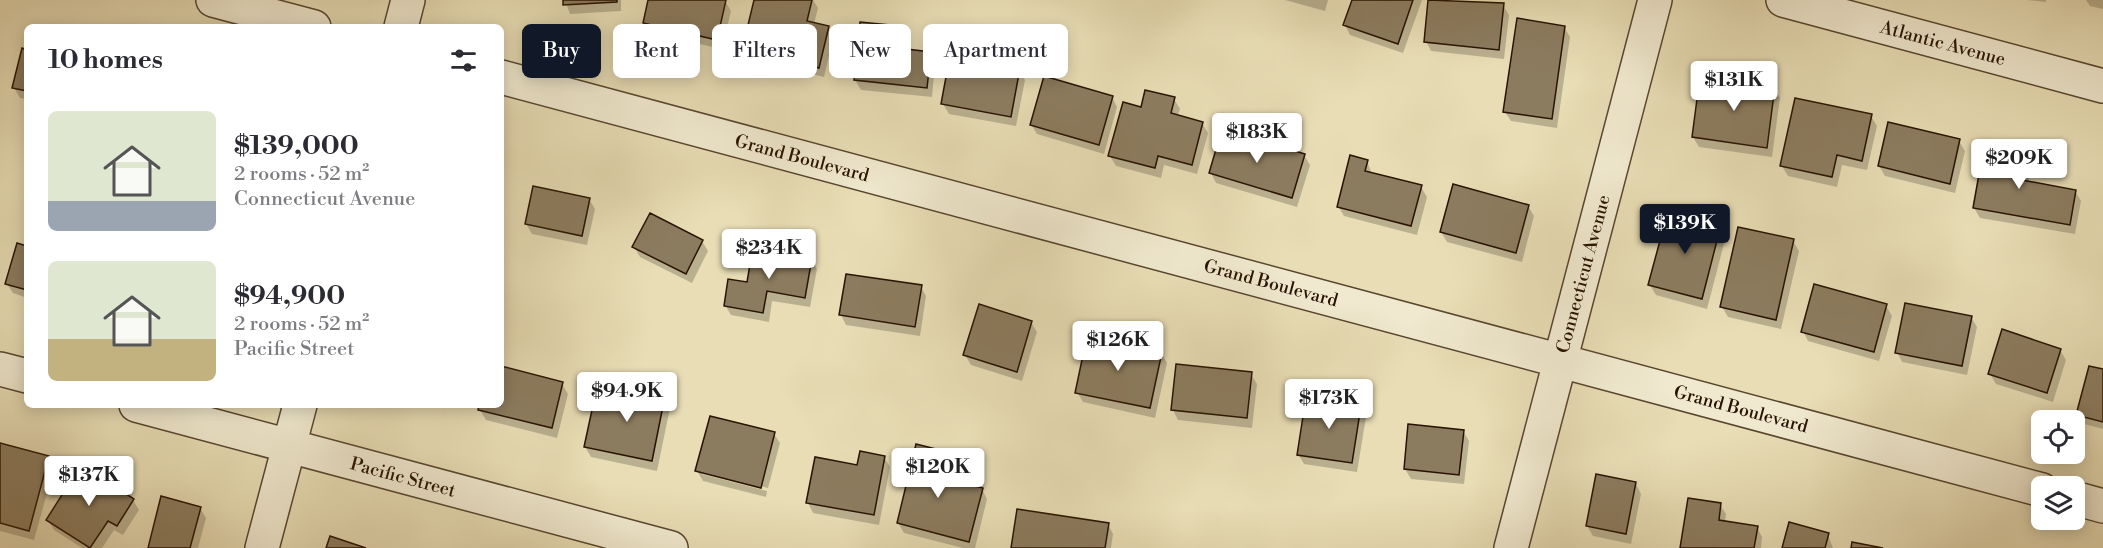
<!DOCTYPE html>
<meta charset="utf-8">
<style>
:root{--surface:#fff;--page:#f2f2f3;--text:#2b2b33;--muted:#7c7c81;--accent:#111827}
body{margin:0;font-family:"Libre Bodoni",serif;background:var(--page);color:var(--text);height:100vh;display:flex;flex-direction:column;font-size:22px;white-space:nowrap}
*{box-sizing:border-box;margin:0}
p{font-size:20px;color:var(--muted)}
.icon{flex:none;width:33px;height:33px;fill:none;stroke:currentColor;stroke-width:2;stroke-linecap:round;stroke-linejoin:round}
.map{position:relative;flex:1;overflow:hidden}
.sheet{position:absolute;left:24px;top:24px;width:480px;height:384px;display:flex;flex-direction:column;background:var(--surface);border-radius:9px;box-shadow:0 3px 15px #0003}
.sheet>*{flex:none}
.guide{position:absolute;left:522px;top:24px;width:570px;height:54px;display:flex;gap:12px}
.tools{position:absolute;left:2031px;top:410px;display:grid;gap:12px}
.tools a{display:grid;place-items:center;width:54px;height:54px;border-radius:9px;background:var(--surface);box-shadow:0 3px 15px #0003;font-size:30px}
.price{position:absolute;translate:-50% -51px;padding:0 14px;border-radius:6px;background:#fff;color:#222;font-size:20px;line-height:39px;filter:drop-shadow(0 2px 3px #0008)}
.price::after{content:'';position:absolute;left:50%;top:36px;width:18px;height:14px;margin-left:-9px;background:inherit;clip-path:polygon(0 0,100% 0,50% 100%)}
.price.active{background:var(--accent);color:#fff}
ul{padding:0;list-style:none}
li{display:flex;align-items:center;gap:18px;height:150px;padding:0 24px}
li span{display:grid;place-items:center;flex:none;width:168px;height:120px;border-radius:9px;color:#555}
li>.icon{margin-inline-start:auto}
span .icon{width:72px;height:72px;fill:#fffc;stroke-width:1}
li b{font-size:26px}
h2{display:flex;justify-content:space-between;align-items:center;height:72px;padding:0 24px;font-size:26px}
.tag{padding:0 21px;border-radius:9px;background:var(--surface);box-shadow:0 3px 15px #0003;font-size:21px;line-height:54px}
.tag.active{background:var(--accent);color:#fff}
.map>svg:first-child{display:block}
</style>
<div class="map">
<svg width="2103" height="548" viewBox="0 0 2103 548">
<rect width="100%" height="100%" fill="#e8ddb5"/>
<filter id="stains"><feTurbulence type="fractalNoise" baseFrequency=".00333" numOctaves="4"/><feColorMatrix values="0 0 0 0 .2 0 0 0 0 .09 0 0 0 0 .02 0 0 0 .5 -.17"/></filter>
<radialGradient id="worn" r=".72"><stop offset=".6" stop-color="#630" stop-opacity="0"/><stop offset="1" stop-color="#630" stop-opacity=".3"/></radialGradient>
<path fill="#0003" d="M565,0H621V11L570,14Z
M650,0L725,1L731,11L722,49L650,33L645,23Z
M756,0H813L818,8L814,24L828,28L833,38L824,77L750,59L744,49Z
M1285,0H1328L1325,11Z
M1353,0H1422L1403,53L1350,35L1345,25Z
M1430,0L1503,5L1509,15L1504,59L1431,51L1426,41Z
M2027,0H2046V2Z
M2086,0H2103V9L2090,6Z
M899,27L905,37L904,50L930,53L935,63L932,97L861,90L855,80Z
M1564,27L1570,37L1557,128L1511,121L1505,112Z
M27,51V99L20,98L14,88Z
M1019,70L1025,80L1016,126L949,114L943,104Z
M1774,88L1780,98L1772,157L1699,147L1693,137Z
M1112,97L1117,107L1104,154L1037,134L1031,124Z
M1174,99L1180,109L1177,117L1202,123L1208,133L1197,174L1164,165L1161,178L1116,166L1110,156L1142,109Z
M1871,116L1877,126L1867,170L1842,165L1837,187L1788,176L1782,166Z
M1959,141L1965,151L1955,193L1885,176L1879,166Z
M1304,155L1310,165L1297,207L1216,183L1211,173Z
M2026,155L2032,165L2028,183L2075,191L2081,201L2075,234L1980,218L1974,208Z
M1367,161L1372,174L1421,187L1427,197L1417,235L1344,216L1338,206Z
M589,199L595,209L587,245L532,234L526,224Z
M1528,206L1534,216L1522,262L1447,242L1441,232Z
M1720,226L1726,236L1707,309L1656,295L1650,285Z
M702,241L708,251L692,283L640,257L634,247Z
M1793,241L1799,251L1781,329L1728,317L1722,307Z
M27,247V298L13,293L7,284Z
M811,259L817,269L810,307L772,301L769,322L731,315L725,305L748,284Z
M921,287L926,296L920,336L846,325L841,315Z
M1886,306L1892,316L1879,361L1808,341L1803,331Z
M1971,317L1977,327L1967,375L1902,362L1897,352Z
M1031,322L1037,332L1022,381L971,365L965,355Z
M2060,350L2066,360L2053,402L1996,384L1990,374Z
M1161,353L1167,363L1155,418L1083,402L1077,392Z
M501,368L562,384L568,394L557,438L486,420L480,410L481,405H501Z
M2103,371V429L2084,424L2078,414Z
M1251,374L1257,384L1252,428L1178,420L1173,410Z
M665,393L671,403L657,471L591,457L585,447L627,405Z
M1360,407L1366,417L1357,472L1304,464L1298,454Z
M1463,431L1469,441L1464,484L1411,479L1405,469Z
M774,434L780,443L768,488L702,471V474L767,491L766,497L703,481L697,471Z
M0,444L48,458L54,468L34,540L0,531Z
M944,452L949,462L945,480L982,489L987,499L975,548H963L904,533L898,523Z
M884,457L890,467L879,525L813,513L808,503Z
M1636,484L1641,494L1631,544L1593,536L1587,526Z
M133,500L139,510L123,535L114,530L102,548H82L54,530L48,520Z
M1720,505L1726,514L1725,522L1757,527L1762,537L1761,548H1682Z
M200,508L206,518L198,548H149Z
M1108,524L1113,534L1111,548H1013Z
M1828,535L1833,548H1784Z"/>
<path fill="#8c7c5f" stroke="#281302" stroke-width="1.5" d="M563,0H617V2L563,5Z
M648,0H726L717,40L643,23Z
M754,0H812L807,21L829,26L819,68L742,50Z
M1352,0H1413L1398,44L1343,25Z
M1428,0L1504,3L1499,50L1424,42Z
M1517,18L1565,26L1552,119L1503,112Z
M860,22L900,26L898,48L931,52L927,88L854,80Z
M22,48L27,50V91L12,88Z
M950,55L1020,68L1011,117L941,104Z
M1044,76L1113,96L1099,145L1030,125Z
M1700,76L1775,86L1767,148L1692,137Z
M1145,90L1175,97L1171,113L1203,122L1192,165L1158,156L1155,168L1108,156L1123,102L1141,107Z
M1795,98L1872,114L1862,161L1837,155L1832,177L1780,166Z
M1888,122L1960,139L1950,184L1878,166Z
M1222,129L1305,154L1292,198L1209,173Z
M1984,146L2027,154L2022,180L2076,190L2070,225L1973,208Z
M1350,155L1368,160L1365,171L1422,185L1411,226L1337,207Z
M1453,184L1529,205L1516,253L1440,232Z
M533,186L590,198L582,236L525,224Z
M1668,211L1721,225L1702,299L1648,285Z
M650,213L703,240L686,274L632,247Z
M1738,227L1794,239L1776,320L1720,307Z
M17,243L27,246V290L5,284Z
M753,247L812,258L805,298L767,291L763,313L724,306L728,279L747,282Z
M846,274L922,285L915,327L839,315Z
M1814,284L1887,304L1874,352L1801,332Z
M1905,303L1972,316L1962,366L1895,353Z
M979,304L1032,321L1017,372L963,355Z
M2002,329L2061,349L2047,393L1988,374Z
M1087,336L1162,352L1150,408L1075,393Z
M1176,364L1252,372L1247,418L1171,410Z
M501,366L563,382L552,428L478,410L479,405H501Z
M2089,366L2103,369V422L2076,415Z
M630,384L666,391L652,461L584,447L595,396L626,403Z
M1306,397L1361,406L1352,463L1297,455Z
M710,416L775,432L761,488L695,471Z
M1408,424L1464,430L1459,475L1404,469Z
M0,443L49,456L29,531L0,523Z
M916,444L944,451L938,477L983,488L969,542L897,523Z
M860,451L885,456L874,515L806,503L815,457L857,465Z
M81,465L134,499L117,526L108,521L90,548L46,520Z
M1596,474L1636,482L1626,534L1586,526Z
M161,496L201,507L190,548H148Z
M1688,498L1721,503L1719,520L1758,526L1754,548H1680Z
M1017,509L1109,523L1105,548H1011Z
M1789,522L1829,533L1825,548H1782Z
M330,536L366,548H326Z
M1852,542L1883,548H1851Z"/>
<g fill="none" stroke-linecap="round" stroke-linejoin="round">
<g stroke="#58462f" stroke-width="36">
<path id="minor" d="M213,0L314,27
M1783,0L2103,86
M401,27L408,0
M501,77L2042,490
M0,369L27,376
M136,405L671,548
M2074,498L2103,506
M262,548L300,405
M1511,548L1655,0"/>
</g>
<use href="#minor" stroke="#f0e9cf" stroke-width="33"/>
</g>
<g text-anchor="middle" stroke-width="5" stroke-linejoin="round" paint-order="stroke">
<g font-size="18" fill="#281302" stroke="#f0e9cf">
<text transform="translate(1943 43) rotate(15)" y="6">Atlantic Avenue</text>
<text transform="translate(802 158) rotate(15)" y="6">Grand Boulevard</text>
<text transform="translate(1583 274) rotate(-75)" y="6">Connecticut Avenue</text>
<text transform="translate(1271 283) rotate(15)" y="6">Grand Boulevard</text>
<text transform="translate(1741 409) rotate(15)" y="6">Grand Boulevard</text>
<text transform="translate(403 477) rotate(15)" y="6">Pacific Street</text>
</g>
</g>
<rect width="100%" height="100%" filter="url(#stains)"/>
<rect width="100%" height="100%" fill="url(#worn)"/>
</svg>
<div class="tools">
<a><svg class="icon" aria-label="locate" viewBox="0 0 24 24"><circle cx="12" cy="12" r="6"/><path d="M12 2v4M12 18v4M2 12h4M18 12h4"/></svg></a>
<a><svg class="icon" aria-label="layers" viewBox="0 0 24 24"><path d="M12 4l9 5-9 5-9-5zM3 14l9 5 9-5"/></svg></a>
</div>
<b class="price" style="left:1734px;top:112px">$131K</b>
<b class="price" style="left:1257px;top:164px">$183K</b>
<b class="price" style="left:2019px;top:190px">$209K</b>
<b class="price active" style="left:1685px;top:255px">$139K</b>
<b class="price" style="left:769px;top:280px">$234K</b>
<b class="price" style="left:1118px;top:372px">$126K</b>
<b class="price" style="left:627px;top:423px">$94.9K</b>
<b class="price" style="left:1329px;top:430px">$173K</b>
<b class="price" style="left:938px;top:499px">$120K</b>
<b class="price" style="left:89px;top:507px">$137K</b>
<div class="guide">
<a class="tag active">Buy</a>
<a class="tag">Rent</a>
<a class="tag">Filters</a>
<a class="tag">New</a>
<a class="tag">Apartment</a>
</div>
<section class="sheet">
<h2>10 homes<svg class="icon" aria-label="filters" viewBox="0 0 24 24"><path d="M4 7h16M4 17h16"/><circle cx="9" cy="7" r="2"/><circle cx="15" cy="17" r="2"/></svg></h2>
<ul>
<li><span style="background:linear-gradient(#dfe7d0 75%,#9aa5b1 0)"><svg class="icon" aria-label="home" viewBox="0 0 24 24"><path d="M3 11l9-7 9 7M6 9v11h12V9"/></svg></span><div><b>$139,000</b><p>2 rooms · 52 m²</p><p>Connecticut Avenue</p></div></li>
<li><span style="background:linear-gradient(#dfe7d0 65%,#c2b280 0)"><svg class="icon" aria-label="home" viewBox="0 0 24 24"><path d="M3 11l9-7 9 7M6 9v11h12V9"/></svg></span><div><b>$94,900</b><p>2 rooms · 52 m²</p><p>Pacific Street</p></div></li>
</ul>
</section>
</div>
